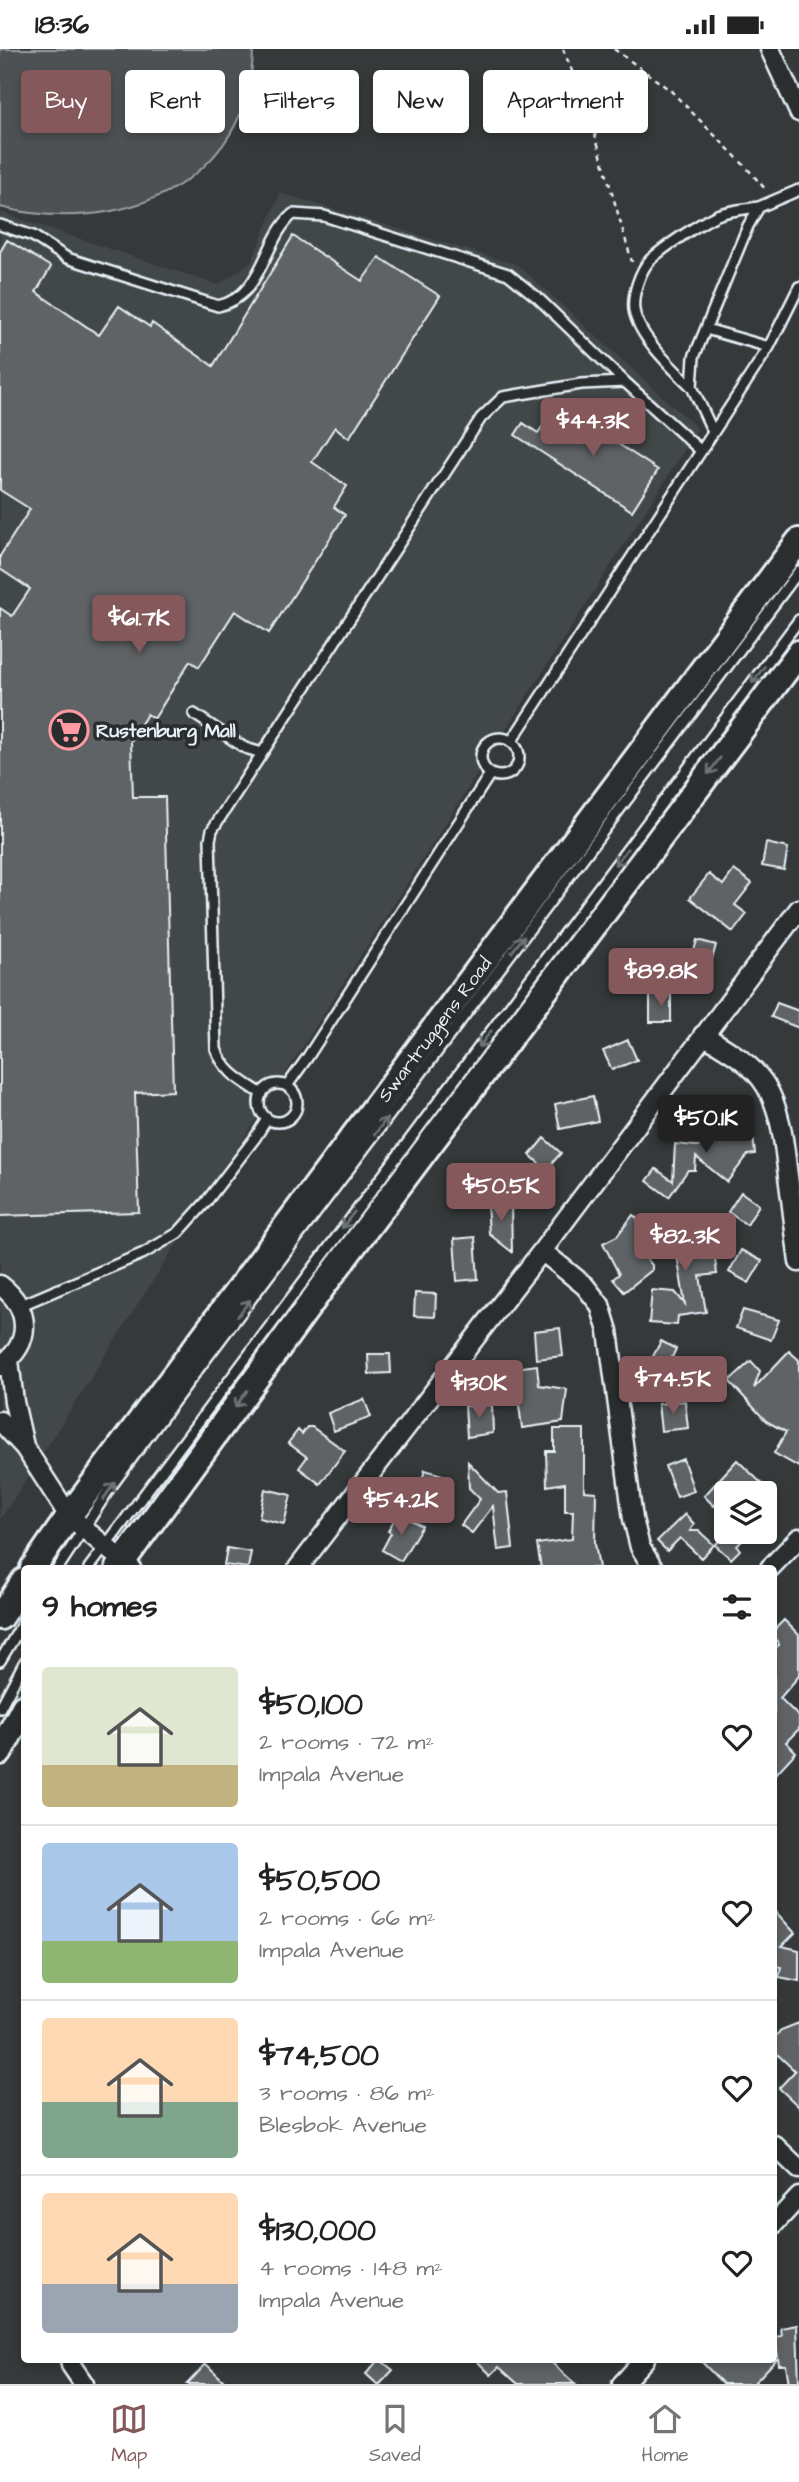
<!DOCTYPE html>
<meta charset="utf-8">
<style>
:root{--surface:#fff;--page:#f6f6f6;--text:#222;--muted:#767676;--line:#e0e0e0;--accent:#85585c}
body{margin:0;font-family:"Architects Daughter",sans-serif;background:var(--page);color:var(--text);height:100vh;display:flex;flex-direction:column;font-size:26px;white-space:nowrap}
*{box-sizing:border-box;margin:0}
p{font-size:23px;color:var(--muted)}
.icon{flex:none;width:38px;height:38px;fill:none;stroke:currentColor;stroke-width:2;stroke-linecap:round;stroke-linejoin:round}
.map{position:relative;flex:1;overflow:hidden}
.side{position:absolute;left:21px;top:1516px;width:756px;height:798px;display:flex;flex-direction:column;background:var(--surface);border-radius:7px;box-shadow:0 4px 10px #0003}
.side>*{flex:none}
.hud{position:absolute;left:21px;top:21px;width:758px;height:63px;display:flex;gap:14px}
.controls{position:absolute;left:714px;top:1432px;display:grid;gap:14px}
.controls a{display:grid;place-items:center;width:63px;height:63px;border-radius:7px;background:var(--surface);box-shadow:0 4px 10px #0003;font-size:35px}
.price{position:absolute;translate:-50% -60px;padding:0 16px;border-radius:7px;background:var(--accent);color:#fff;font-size:23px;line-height:46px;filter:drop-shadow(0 2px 4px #0008)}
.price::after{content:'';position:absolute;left:50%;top:42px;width:21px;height:16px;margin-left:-10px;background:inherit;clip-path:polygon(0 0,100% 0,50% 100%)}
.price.current{background:#222;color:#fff}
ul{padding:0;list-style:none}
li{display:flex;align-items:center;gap:21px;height:175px;padding:0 21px}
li+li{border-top:2px solid var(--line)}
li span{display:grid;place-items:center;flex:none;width:196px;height:140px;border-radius:7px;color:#555}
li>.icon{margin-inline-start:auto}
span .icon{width:84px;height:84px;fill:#fffc;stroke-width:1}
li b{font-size:30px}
h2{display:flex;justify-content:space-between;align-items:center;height:84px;padding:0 21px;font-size:30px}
.chip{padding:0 24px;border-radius:7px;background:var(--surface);box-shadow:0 4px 10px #0003;font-size:24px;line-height:63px}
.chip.current{background:var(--accent);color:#fff}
.status{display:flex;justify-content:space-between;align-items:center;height:49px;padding:0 35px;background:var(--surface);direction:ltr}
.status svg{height:19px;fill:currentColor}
.tabs{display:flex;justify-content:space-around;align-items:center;height:98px;border-top:2px solid var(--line);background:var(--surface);font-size:19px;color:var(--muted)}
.tabs a{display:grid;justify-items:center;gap:4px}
.tabs .current{color:var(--accent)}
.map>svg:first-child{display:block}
</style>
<div class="status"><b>18:36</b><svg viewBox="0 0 49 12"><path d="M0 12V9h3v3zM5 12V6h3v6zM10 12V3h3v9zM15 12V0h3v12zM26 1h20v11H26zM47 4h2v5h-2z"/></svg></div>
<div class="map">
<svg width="799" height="2335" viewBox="0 0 799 2335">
<rect width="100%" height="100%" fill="#35393a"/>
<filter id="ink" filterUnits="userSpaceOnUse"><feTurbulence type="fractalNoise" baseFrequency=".0143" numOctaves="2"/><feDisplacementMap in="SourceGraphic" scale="14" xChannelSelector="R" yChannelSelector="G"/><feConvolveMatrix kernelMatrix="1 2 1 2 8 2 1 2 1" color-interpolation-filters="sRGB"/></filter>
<g filter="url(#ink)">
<path fill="#424647" d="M280,144L518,216L698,380L0,1471V163L218,236L252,212Z"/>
<path fill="#4d5152" stroke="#9aa1a5" stroke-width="2" d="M0,0H253C251,137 117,188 0,158Z"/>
<path fill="#5f6365" stroke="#e8f1f8" stroke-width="2" d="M293,187L362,232L379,208L440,247L349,389L335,378L312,413L347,437L334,458L345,466L269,584L235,562L199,618L190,612L154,670L147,665L131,692L133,748H165L173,1042L135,1044L139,1163L0,1167V559L12,567L30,540L0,520V507L30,460L0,441V203L7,191L51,218L36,243L99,286L119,257L150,278L152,274L213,317Z
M571,364L658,421L632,462L515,386L523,374L538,384L550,366L564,375Z
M766,794L788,799L784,821L762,817Z
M734,821L752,834L735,856L747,865L733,883L690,849L709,825L723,836Z
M697,891L716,896L708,925L689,920Z
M671,945V973H650V946Z
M777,954L799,962V979L771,968Z
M628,991L637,1011L612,1021L603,1002Z
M593,1047L598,1072L560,1080L555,1055Z
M714,1054L719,1091L753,1087L755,1105L748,1106L727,1133L696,1108L695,1121H688L669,1148L647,1132L656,1120L673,1132L675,1095L706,1098L702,1056Z
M544,1089L561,1104L546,1121L530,1106Z
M741,1143L759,1156L747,1176L728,1163Z
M511,1153L512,1203L489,1185L487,1154Z
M633,1166L657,1185L642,1204L652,1216V1221L624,1243L613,1230L619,1225L603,1194L617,1187Z
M676,1167L698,1182L711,1178L717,1225L700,1227L706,1263L678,1267L677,1276L649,1274L652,1241L675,1243L685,1255L676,1200L660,1189Z
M475,1188L478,1230L457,1232L454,1190Z
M741,1201L762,1212L749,1234L729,1223Z
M415,1244L436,1245L435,1268L414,1267Z
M743,1261L779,1271L771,1291L736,1279Z
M560,1279L563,1307L536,1310L534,1282Z
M661,1292L676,1300L666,1321L650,1313Z
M789,1302L799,1311V1418L774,1404L786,1383L766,1372L729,1332L751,1312L760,1322L754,1339Z
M368,1305H390L391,1324L369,1325Z
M537,1316L539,1336L567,1340L563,1373L522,1379L514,1319Z
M364,1350L371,1368L334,1382L328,1364Z
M685,1352L688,1379L661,1382L658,1355Z
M492,1356L493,1384L467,1388L465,1357Z
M307,1378H312L345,1402L320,1435L299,1419L307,1408L288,1394L298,1381L302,1385Z
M554,1380H584V1442L596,1443L595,1494L599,1519H541L537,1495L572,1490L573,1462H565V1434L547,1437L546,1402H554Z
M683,1410L694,1442L677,1448L665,1417Z
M737,1411L772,1444H726L714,1457L704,1447Z
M468,1413L498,1444L507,1443L513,1499L498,1501L493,1457L472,1484L461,1476L480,1450L469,1439Z
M425,1421L445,1427L437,1454L417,1448Z
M265,1440L291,1446L284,1475L259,1469Z
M398,1464L422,1477L401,1512L382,1501L391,1484L388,1482Z
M685,1465L694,1475L690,1482H699L714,1496L701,1509L680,1489L667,1502L657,1492Z
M729,1482H751L737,1497L740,1501L731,1510L715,1496Z
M227,1499L251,1503L248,1519L224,1516Z
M784,1571L799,1586V1627L780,1649L799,1668V1680L786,1693L796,1703L774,1727V1601L779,1595L774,1589V1581Z
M774,1861L795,1884L782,1897L799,1901V1932L779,1928L781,1918L774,1917Z
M799,1974V2058L779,2039L795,2022L774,2002V1989L781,1981Z
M797,2276L799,2335H789L786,2316H779L775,2288L782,2287L781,2279Z
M379,2310L393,2321L380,2335H377L366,2325Z
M475,2310H548L575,2335H518L499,2318L491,2326Z
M699,2310H777L753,2335H723Z
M206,2315L227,2335H187Z"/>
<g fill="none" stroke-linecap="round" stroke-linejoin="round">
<g stroke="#e8f1f8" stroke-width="14">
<path id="service" d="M0,176L33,187L67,209L218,257C264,247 263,191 293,165L324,167L508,225L538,249L625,333L701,402
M706,280L769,298
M692,338C673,320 638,287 634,261C632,246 640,222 650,211C664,198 700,174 717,166C729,161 746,160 759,158
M713,383L692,338L694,308L748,177L759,158L799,141
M194,665L245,699L262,704
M481 708a19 19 0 1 1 38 0a19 19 0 1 1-38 0Z
M511,693L769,298L799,238
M259 1054a19 19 0 1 1 38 0a19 19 0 1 1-38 0Z
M287,1037L307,1009L490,725
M262,1045C242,1032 224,1023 216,1000L210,791L212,781L481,369L503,348L581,335L625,333
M19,1257L144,1204L178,1184L206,1153L255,1089L267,1070
M58,1519L112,1436L187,1335L799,522
M89,1519L799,571
M0,1612L24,1572
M0,1659L24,1614"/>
</g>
<g stroke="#e8f1f8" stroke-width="23">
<path id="minor" d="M770,0L799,63
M703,986C725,999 752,1014 766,1037C782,1064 784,1097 788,1127C792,1155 795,1184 799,1213
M542,1202L585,1237L600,1256L608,1282L633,1470L640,1498L653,1519
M0,1236C31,1259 33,1295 0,1317
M9,1311L14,1353L24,1397
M0,1372L25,1399L69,1467L131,1519
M298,1519L542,1202L799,860
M770,1519L799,1489
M774,2096L799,2120
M774,2175L799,2148
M70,2310L71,2316L84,2335
M622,2335L645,2310"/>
</g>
<g stroke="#e8f1f8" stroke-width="30">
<path id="secondary" d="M33,1519L69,1467L799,492
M118,1519L324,1236L799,604
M0,1568L24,1532
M0,1703L24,1658"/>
</g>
<path stroke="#e8f1f8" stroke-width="2.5" stroke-dasharray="5 5" stroke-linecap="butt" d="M563,0L588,61L632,213
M614,0L670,41L746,118L767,142"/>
<use href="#service" stroke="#2a2d2e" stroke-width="9"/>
<use href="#minor" stroke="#2a2d2e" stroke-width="18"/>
<use href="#secondary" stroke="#2a2d2e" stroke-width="24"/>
</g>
<defs><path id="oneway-shaft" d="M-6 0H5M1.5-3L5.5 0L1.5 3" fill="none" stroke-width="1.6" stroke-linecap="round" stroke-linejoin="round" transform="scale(1.75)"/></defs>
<g stroke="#6c7275">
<use href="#oneway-shaft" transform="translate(758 626) rotate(127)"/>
<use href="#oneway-shaft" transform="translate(714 717) rotate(127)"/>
<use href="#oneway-shaft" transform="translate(621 808) rotate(127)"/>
<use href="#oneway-shaft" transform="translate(518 895) rotate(-53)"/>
<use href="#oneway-shaft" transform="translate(485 990) rotate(127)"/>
<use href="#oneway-shaft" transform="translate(381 1077) rotate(-53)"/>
<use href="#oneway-shaft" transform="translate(348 1171) rotate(127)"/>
<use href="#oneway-shaft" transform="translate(244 1259) rotate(-53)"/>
<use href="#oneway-shaft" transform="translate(241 1350) rotate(126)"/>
<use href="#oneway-shaft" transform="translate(109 1442) rotate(-56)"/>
</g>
</g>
<defs>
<g id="supermarket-ring" transform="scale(2.0125)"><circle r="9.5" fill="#2a2d2e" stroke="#ff9aa2" stroke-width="1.5"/><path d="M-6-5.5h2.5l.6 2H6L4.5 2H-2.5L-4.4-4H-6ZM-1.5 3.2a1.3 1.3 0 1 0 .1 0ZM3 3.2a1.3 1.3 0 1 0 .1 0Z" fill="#ff9aa2"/></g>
</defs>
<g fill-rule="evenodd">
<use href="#supermarket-ring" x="69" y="681"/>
</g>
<g text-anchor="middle" stroke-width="7" stroke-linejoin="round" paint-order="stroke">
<g font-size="19" font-weight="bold" fill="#e8f1f8" stroke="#2a2d2e" text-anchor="start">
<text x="96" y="688">Rustenburg Mall</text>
</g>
<g font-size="19" fill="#e8f1f8" stroke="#2a2d2e">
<text transform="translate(434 980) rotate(-53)" y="7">Swartruggens Road</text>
</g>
</g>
</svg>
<div class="controls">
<a><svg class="icon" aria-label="layers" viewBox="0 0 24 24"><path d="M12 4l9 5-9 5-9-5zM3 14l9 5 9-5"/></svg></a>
</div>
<b class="price" style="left:593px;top:409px">$44.3K</b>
<b class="price" style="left:139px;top:606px">$61.7K</b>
<b class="price" style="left:661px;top:959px">$89.8K</b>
<b class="price current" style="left:706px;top:1106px">$50.1K</b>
<b class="price" style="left:501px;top:1174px">$50.5K</b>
<b class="price" style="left:685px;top:1224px">$82.3K</b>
<b class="price" style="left:673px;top:1367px">$74.5K</b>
<b class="price" style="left:479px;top:1371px">$130K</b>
<b class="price" style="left:401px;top:1488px">$54.2K</b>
<div class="hud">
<a class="chip current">Buy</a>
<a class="chip">Rent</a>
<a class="chip">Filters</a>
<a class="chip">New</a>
<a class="chip">Apartment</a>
</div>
<section class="side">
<h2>9 homes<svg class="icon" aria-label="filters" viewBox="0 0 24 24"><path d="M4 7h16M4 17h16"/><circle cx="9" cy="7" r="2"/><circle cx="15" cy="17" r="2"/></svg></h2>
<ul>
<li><span style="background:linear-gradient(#dfe7d0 70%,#c2b280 0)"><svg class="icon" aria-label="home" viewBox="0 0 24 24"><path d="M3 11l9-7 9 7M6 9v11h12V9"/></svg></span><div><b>$50,100</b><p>2 rooms · 72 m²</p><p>Impala Avenue</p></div><svg class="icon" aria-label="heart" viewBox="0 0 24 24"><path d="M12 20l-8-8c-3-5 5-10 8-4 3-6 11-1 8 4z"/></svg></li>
<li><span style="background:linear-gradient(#a9c7e8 70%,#8fb573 0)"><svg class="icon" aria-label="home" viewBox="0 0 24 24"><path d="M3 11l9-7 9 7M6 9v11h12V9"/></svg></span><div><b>$50,500</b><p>2 rooms · 66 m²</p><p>Impala Avenue</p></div><svg class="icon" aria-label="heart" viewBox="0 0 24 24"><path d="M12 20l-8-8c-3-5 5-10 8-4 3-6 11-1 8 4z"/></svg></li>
<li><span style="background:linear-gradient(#ffd9b3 60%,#7fa58c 0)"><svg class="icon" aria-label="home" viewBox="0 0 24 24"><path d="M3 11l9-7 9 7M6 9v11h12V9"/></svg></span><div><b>$74,500</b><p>3 rooms · 86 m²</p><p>Blesbok Avenue</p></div><svg class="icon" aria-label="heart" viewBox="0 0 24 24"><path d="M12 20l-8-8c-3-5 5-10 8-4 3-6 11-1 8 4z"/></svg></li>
<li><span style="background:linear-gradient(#ffd9b3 65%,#9aa5b1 0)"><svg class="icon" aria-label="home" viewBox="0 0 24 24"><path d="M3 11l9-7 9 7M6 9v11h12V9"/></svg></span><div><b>$130,000</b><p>4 rooms · 148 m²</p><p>Impala Avenue</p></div><svg class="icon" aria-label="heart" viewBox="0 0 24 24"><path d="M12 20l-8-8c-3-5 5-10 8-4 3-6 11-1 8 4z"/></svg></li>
</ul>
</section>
</div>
<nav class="tabs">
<a class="current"><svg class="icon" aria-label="map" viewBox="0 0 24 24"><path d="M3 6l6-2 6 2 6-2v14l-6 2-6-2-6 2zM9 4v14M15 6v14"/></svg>Map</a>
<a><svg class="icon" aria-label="saved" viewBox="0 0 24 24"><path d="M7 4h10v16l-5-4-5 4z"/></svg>Saved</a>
<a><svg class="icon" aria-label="home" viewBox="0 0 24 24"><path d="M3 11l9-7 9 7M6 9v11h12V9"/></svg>Home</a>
</nav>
